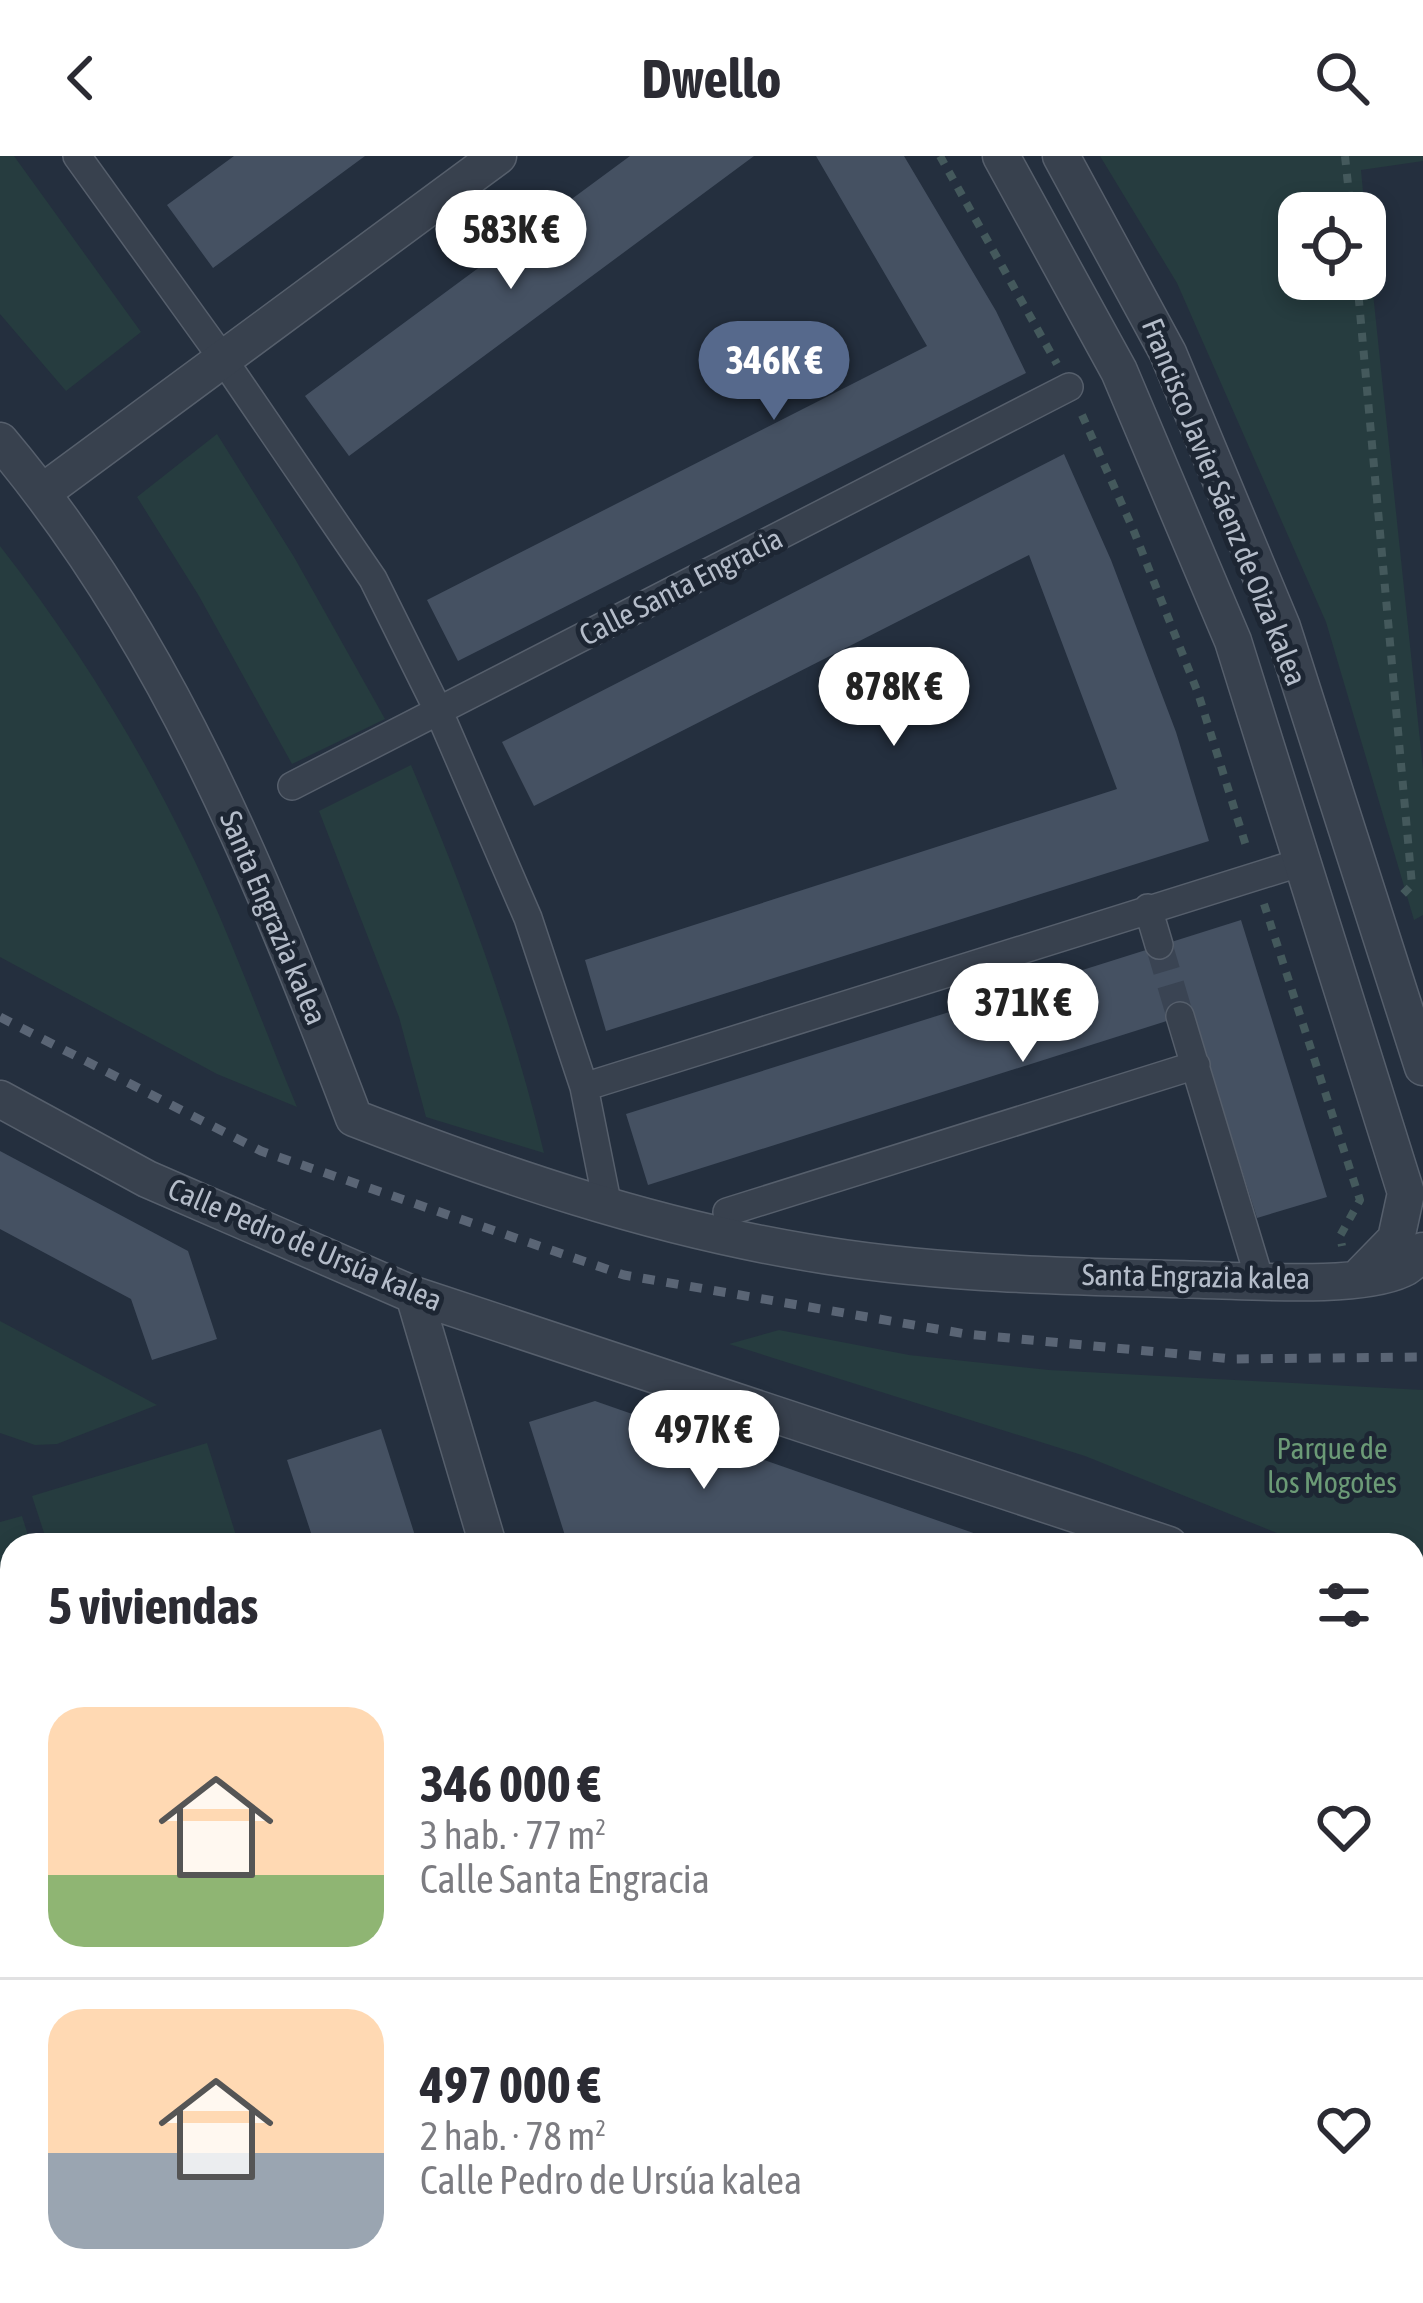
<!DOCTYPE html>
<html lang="es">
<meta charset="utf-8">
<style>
:root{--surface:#fff;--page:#f7f7f7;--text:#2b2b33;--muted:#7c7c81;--line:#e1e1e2;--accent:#56698c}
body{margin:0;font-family:"Asap Condensed",sans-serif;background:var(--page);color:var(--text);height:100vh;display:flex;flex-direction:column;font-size:45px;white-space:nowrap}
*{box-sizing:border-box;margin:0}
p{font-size:39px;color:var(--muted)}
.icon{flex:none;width:66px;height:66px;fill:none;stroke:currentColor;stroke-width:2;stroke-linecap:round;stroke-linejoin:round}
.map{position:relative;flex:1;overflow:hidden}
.panel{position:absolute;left:0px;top:1377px;width:1425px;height:771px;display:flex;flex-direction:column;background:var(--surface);border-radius:36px 36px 0 0;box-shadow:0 6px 18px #0003}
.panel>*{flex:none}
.buttons{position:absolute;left:1278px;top:36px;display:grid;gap:24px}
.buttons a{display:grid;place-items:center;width:108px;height:108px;border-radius:24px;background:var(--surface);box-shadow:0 6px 18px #0003;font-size:60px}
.price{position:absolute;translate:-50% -102px;padding:0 27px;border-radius:42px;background:#fff;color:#222;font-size:39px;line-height:78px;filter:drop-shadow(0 3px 6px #0008)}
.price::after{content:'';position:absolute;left:50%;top:72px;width:36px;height:27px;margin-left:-18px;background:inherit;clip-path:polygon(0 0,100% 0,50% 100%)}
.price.active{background:var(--accent);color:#fff}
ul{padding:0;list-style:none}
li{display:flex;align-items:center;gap:36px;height:300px;padding:0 48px}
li+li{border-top:3px solid var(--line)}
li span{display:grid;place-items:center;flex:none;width:336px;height:240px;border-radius:36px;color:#555}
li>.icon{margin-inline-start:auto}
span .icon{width:144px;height:144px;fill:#fffc;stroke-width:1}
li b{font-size:51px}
h2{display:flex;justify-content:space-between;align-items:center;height:144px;padding:0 48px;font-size:51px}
header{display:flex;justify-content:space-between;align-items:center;height:156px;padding:0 48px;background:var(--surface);font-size:54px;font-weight:700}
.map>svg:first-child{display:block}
</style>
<header><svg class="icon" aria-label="back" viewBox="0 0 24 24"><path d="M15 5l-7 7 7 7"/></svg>Dwello<svg class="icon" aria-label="search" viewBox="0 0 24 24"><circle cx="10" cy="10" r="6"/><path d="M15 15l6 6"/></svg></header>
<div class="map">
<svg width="1423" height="2147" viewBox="0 0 1423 2147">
<rect width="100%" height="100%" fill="#242f3e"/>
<path fill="#263c3f" d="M0,0H14L141,176L66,235L0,158Z
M1100,0H1423V5L1361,14L1365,57H1299V123H1365V61L1423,613V759L1414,764L1326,466L1177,127Z
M217,278L294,401L385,563L292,608L199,440L137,341Z
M0,390C71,481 135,583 186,687C228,772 260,863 297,951L217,918L0,801Z
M411,609C465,736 512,863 544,997L426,961L399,861L319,655Z
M0,1165L157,1249L57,1288L35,1289L0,1277Z
M779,1174L909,1199L1049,1214L1423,1234V1448L1413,1443V1389H1307L1085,1300L729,1188Z
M207,1287L239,1389H48L32,1340Z
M22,1360L31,1389H12V1733L0,1737V1366Z
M1413,1549L1423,1559V1721L1413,1729Z
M92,2136H520L523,2147H100Z"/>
<path fill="#455162" d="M234,0H365L213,112L167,49Z
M630,0H754L349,300L305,240Z
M816,0H904L996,155L1026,217L458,505L427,444L927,190Z
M1064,298L1111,404L1176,576L1209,685L606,875L585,804L1117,633L1029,399L534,650L502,586Z
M1241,764L1327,1041L1257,1062L1192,857L648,1029L626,958Z
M0,995L188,1095L217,1183L152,1204L131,1143L0,1073Z
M595,1245L1005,1388V1389H568L529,1266Z
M381,1273L418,1389H315L287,1304Z
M12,1796V1868L8,1869L0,1844V1800Z
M1413,1871L1423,1873V2061L1413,2059Z
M551,2136H652L656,2147H555Z
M805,2136H1009L1003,2147H808Z
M1144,2136H1217L1245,2146L1137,2147Z"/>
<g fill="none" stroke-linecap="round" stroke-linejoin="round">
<path stroke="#3a4453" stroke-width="27" stroke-dasharray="27 14" stroke-linecap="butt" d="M1159,789L1180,860"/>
<g stroke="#565f6c" stroke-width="30">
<path id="pedestrian" d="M77,0L223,203L373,423L439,556L528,762L584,931L608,1051
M292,630L1069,231
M1148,752L1159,789
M1180,860L1260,1125
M584,931L1302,706
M727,1056L1196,909"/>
</g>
<g stroke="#565f6c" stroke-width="39">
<path id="minor" d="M1001,0L1119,215L1233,485L1406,1037L1396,1083L1357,1123
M1061,0L1168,197L1282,471L1423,911
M0,285C167,483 263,723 354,962C501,1019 649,1070 805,1096C936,1119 1072,1120 1204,1124C1253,1125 1360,1133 1402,1113C1410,1110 1417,1101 1423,1095
M43,336L498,0
M0,943L147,1023L414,1139L1169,1389
M414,1139L488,1389
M732,2136L736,2147
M1075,2147L1082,2136"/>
</g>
<g stroke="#565f6c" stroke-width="48">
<path id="tertiary" d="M1413,1499L1423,1506
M1413,1759L1423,1758
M0,1937L12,1933
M0,1996L12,1992"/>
</g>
<path stroke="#44595c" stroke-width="8" stroke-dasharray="9 9" stroke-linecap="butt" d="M940,0L1057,208
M1345,0L1351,57
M1357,123L1412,729L1402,739
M1082,259L1133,373L1198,537L1247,693
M1264,748L1360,1044L1340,1080L1342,1090
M1413,1803L1423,1810
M0,2074L12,2077
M1413,2127L1423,2128
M64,2136L67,2139L73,2136
M520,2136L523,2147"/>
<use href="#pedestrian" stroke="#38414e" stroke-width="27"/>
<use href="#minor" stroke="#38414e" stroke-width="36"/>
<use href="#tertiary" stroke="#38414e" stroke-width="45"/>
<path stroke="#5a6575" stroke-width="9" stroke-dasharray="12 12" stroke-linecap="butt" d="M0,861L261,995L624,1119L966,1178L1233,1203L1423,1201"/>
</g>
<g text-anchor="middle" stroke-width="10" stroke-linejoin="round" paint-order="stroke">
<g font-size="30" fill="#b4bcc9" stroke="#1d2633">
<text transform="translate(1224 346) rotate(68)" y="10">Francisco Javier Sáenz de Oiza kalea</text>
<text transform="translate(681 431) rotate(-27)" y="10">Calle Santa Engracia</text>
<text transform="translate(273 762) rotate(67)" y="10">Santa Engrazia kalea</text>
<text transform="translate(305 1089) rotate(23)" y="10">Calle Pedro de Ursúa kalea</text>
<text transform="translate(1196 1121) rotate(1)" y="10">Santa Engrazia kalea</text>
</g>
<g font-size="30" fill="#6b9a76" stroke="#1d2633">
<text x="1332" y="1303">Parque de<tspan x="1332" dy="34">los Mogotes</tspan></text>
</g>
</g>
</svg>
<div class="buttons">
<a><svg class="icon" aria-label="locate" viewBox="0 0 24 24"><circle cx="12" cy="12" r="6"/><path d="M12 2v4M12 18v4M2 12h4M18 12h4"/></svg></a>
</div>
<b class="price" style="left:511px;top:136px">583K €</b>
<b class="price active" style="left:774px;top:267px">346K €</b>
<b class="price" style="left:894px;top:593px">878K €</b>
<b class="price" style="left:1023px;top:909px">371K €</b>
<b class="price" style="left:704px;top:1336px">497K €</b>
<section class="panel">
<h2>5 viviendas<svg class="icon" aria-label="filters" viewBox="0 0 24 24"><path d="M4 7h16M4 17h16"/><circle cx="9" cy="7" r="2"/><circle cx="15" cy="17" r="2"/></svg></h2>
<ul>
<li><span style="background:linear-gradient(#ffd9b3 70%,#8fb573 0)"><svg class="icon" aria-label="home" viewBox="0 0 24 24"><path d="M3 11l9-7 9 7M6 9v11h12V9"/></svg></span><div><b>346 000 €</b><p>3 hab. · 77 m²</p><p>Calle Santa Engracia</p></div><svg class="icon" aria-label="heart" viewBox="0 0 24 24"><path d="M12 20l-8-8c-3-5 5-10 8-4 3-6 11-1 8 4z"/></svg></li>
<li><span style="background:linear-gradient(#ffd9b3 60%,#9aa5b1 0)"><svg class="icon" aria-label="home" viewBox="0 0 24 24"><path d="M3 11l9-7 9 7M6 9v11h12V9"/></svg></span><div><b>497 000 €</b><p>2 hab. · 78 m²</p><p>Calle Pedro de Ursúa kalea</p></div><svg class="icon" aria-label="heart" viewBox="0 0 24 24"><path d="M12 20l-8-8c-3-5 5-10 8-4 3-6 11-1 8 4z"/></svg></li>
</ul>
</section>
</div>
